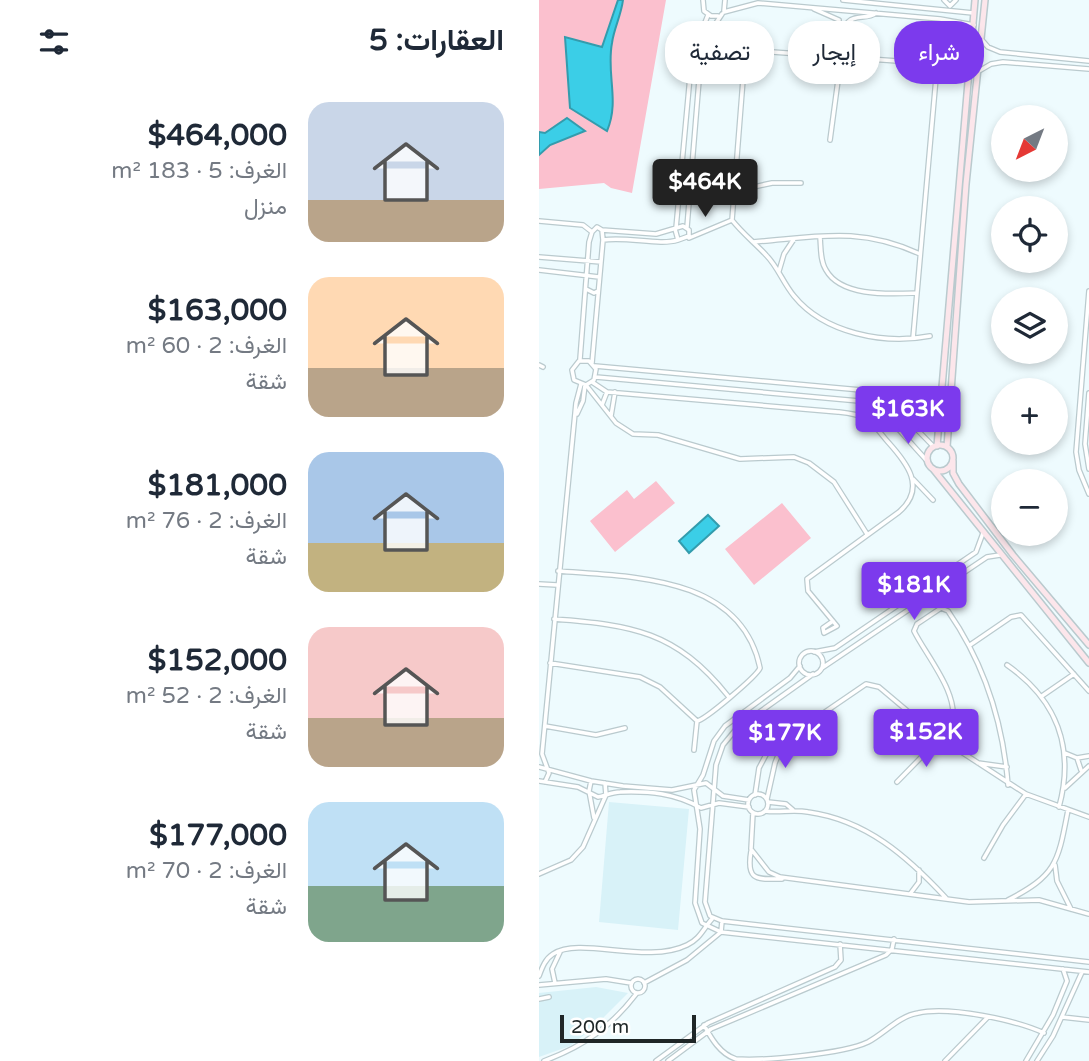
<!DOCTYPE html>
<html lang="ar">
<meta charset="utf-8">
<style>
:root{--surface:#fff;--page:#f6f6f7;--text:#1f2937;--muted:#747a83;--accent:#7c3aed}
body{margin:0;font-family:"Varela Round",Vazirmatn,sans-serif;background:var(--page);color:var(--text);direction:rtl;height:100vh;display:flex;flex-direction:column;font-size:26px;white-space:nowrap}
*{box-sizing:border-box;margin:0}
p{font-size:23px;color:var(--muted)}
.icon{flex:none;width:38px;height:38px;fill:none;stroke:currentColor;stroke-width:2;stroke-linecap:round;stroke-linejoin:round}
.map{position:relative;flex:1;overflow:hidden;direction:ltr}
.sheet{display:flex;flex-direction:column;background:var(--surface);width:539px}
.sheet>*{flex:none}
.hud{position:absolute;left:21px;top:21px;width:424px;height:63px;direction:rtl;display:flex;gap:14px}
.needle{width:46px;rotate:222deg}
.fabs{position:absolute;left:452px;top:105px;display:grid;gap:14px}
.fabs a{display:grid;place-items:center;width:77px;height:77px;border-radius:50%;background:var(--surface);box-shadow:0 4px 10px #0003;font-size:35px}
.scale{position:absolute;left:21px;bottom:18px;width:136px;box-sizing:border-box;padding-left:7px;border:4px solid #1f2627;border-top:0;font-size:19px;line-height:24px;white-space:nowrap;color:#1f2627;-webkit-text-stroke:5px #fff;paint-order:stroke}
.price{position:absolute;translate:-50% -60px;padding:0 16px;border-radius:7px;background:var(--accent);color:#fff;font-size:23px;line-height:46px;filter:drop-shadow(0 2px 4px #0008)}
.price::after{content:'';position:absolute;left:50%;top:42px;width:21px;height:16px;margin-left:-10px;background:inherit;clip-path:polygon(0 0,100% 0,50% 100%)}
.price.current{background:#222;color:#fff}
ul{padding:0;list-style:none}
li{display:flex;align-items:center;gap:21px;height:175px;padding:0 35px}
li span{display:grid;place-items:center;flex:none;width:196px;height:140px;border-radius:21px;color:#555}
li>.icon{margin-inline-start:auto}
span .icon{width:84px;height:84px;fill:#fffc;stroke-width:1}
li b{font-size:30px}
h2{display:flex;justify-content:space-between;align-items:center;height:84px;padding:0 35px;font-size:30px}
.pill{padding:0 24px;border-radius:28px;background:var(--surface);box-shadow:0 4px 10px #0003;font-size:24px;line-height:63px}
.pill.current{background:var(--accent);color:#fff}
main{display:flex;flex:1;min-height:0}
.map>svg:first-child{display:block}
</style>
<main>
<div class="map">
<svg width="550" height="1061" viewBox="0 0 550 1061">
<rect width="100%" height="100%" fill="#eefbfe"/>
<path fill="#d8f2f8" d="M70,802L150,809L139,930L60,922Z
M57,987L89,993L55,1027L31,1046L0,1057V993Z"/>
<path fill="#fbc0ce" d="M0,0H127L93,193L72,188L65,183L0,189Z
M117,481L136,503L76,552L51,521L88,490L95,499Z
M243,503L272,538L215,585L186,549Z"/>
<path fill="#3bcee7" stroke="#339cad" stroke-width="2" d="M79,0H84C82,16 75,28 73,43C67,74 81,101 68,131L31,108L26,37L63,47Z
M28,118L46,131L11,145L0,155V132L6,133Z
M169,515L180,526L150,553L140,541Z"/>
<g fill="none" stroke-linecap="round" stroke-linejoin="round">
<g stroke="#bacace" stroke-width="6">
<path id="street" d="M164,0L165,11L172,16H179
M304,0L434,13
M405,0L411,6L417,0
M275,9L300,20L294,57
M185,11L186,0
M185,12L219,3L401,19L435,25
M442,39L449,47L461,52L550,61
M309,59V22C317,14 328,20 337,13
M440,71L452,64L464,62L550,69
M291,140L302,58
M196,191L233,183H262
M0,221L44,225L53,232
M148,227L162,56L167,38L183,14
M137,228L153,55L169,15
M63,230L117,234L144,226L150,230V236L139,240L136,229
M281,237C282,248 281,261 287,270C302,297 350,294 377,293
M150,238L193,220
M64,240C88,236 120,246 139,240
M214,242C278,237 320,226 381,254
M0,257L62,262
M0,270L60,277
M240,271L245,254L255,239
M47,289L55,293L59,291
M550,291L537,452L540,470L550,494
M374,338L397,78L394,68L386,63L221,51L212,55L205,67L193,220C203,233 216,243 227,255C239,267 244,283 255,296C285,333 345,345 391,336
M41,359L50,242L53,232L58,227L63,230L64,240L53,363
M0,365L4,367
M56,366L322,390L355,406L395,447
M57,377L320,401L344,412L389,462
M53,382L68,392L299,412C308,413 318,414 326,418C335,423 342,434 349,442C368,463 388,488 360,512L268,579L269,591L298,626L285,633L284,628L294,621
M47,385L55,380L57,369L50,361H40L33,370L35,380L47,385L77,423L94,434L119,435L201,459L255,457L270,463L295,482L328,534
M550,393L546,444L550,469
M63,405L68,392
M38,414L44,401L46,385
M72,416L76,392
M374,479L394,500
M0,584L18,585
M15,619C93,625 137,631 189,696
M431,645L472,617L482,615L550,691
M260 663a12 12 0 1 1 24 0a12 12 0 1 1-24 0Z
M275,652L296,648L437,552L444,533
M11,663L101,677L121,687L158,721C166,720 218,676 221,668C202,575 93,577 19,571
M468,665C518,700 536,748 520,807
M261,666L251,678L186,726L175,741L164,775L155,790L161,829L156,903L163,923L182,932L550,972
M283,668L448,557L461,555
M274,674L198,728L184,745L177,765L166,902L171,916L183,921L550,962
M503,696L535,674
M396 732a10 10 0 1 1 20 0a10 10 0 1 1-20 0Z
M412,724C423,697 386,654 375,631L378,624L402,608L409,611C445,663 464,722 469,785
M6,726L57,735L86,728
M407,742L487,794L550,817
M155,750L158,721
M526,753L538,758L550,756
M538,758L542,770
M439,763L468,767
M0,767L52,781L84,786L133,790L167,783L184,796L210,800
M0,781L39,787L59,797C66,796 73,792 81,792C111,791 136,793 162,808L180,803L210,807
M52,781L50,791L55,818
M6,782L10,773L3,754L37,403L42,384
M358,782L400,739
M526,788L550,766
M209 804a10 10 0 1 1 20 0a10 10 0 1 1-20 0Z
M216,795L220,768L229,751L327,684L340,687L397,735
M228,799L236,763L245,741
M229,802L247,804L254,810
M226,811C241,813 254,809 269,812C327,820 368,856 407,898
M214,813L212,849L230,872L241,877L430,902L500,900L550,914
M212,851C207,881 217,879 243,879
M445,858L464,825L487,794
M516,865L518,881L532,909
M0,874L32,860L44,847L67,795L66,783
M371,894L380,882V870
M469,900C518,875 519,862 529,810
M0,976C3,968 6,959 14,954C42,936 107,965 148,945C161,939 164,929 173,919
M92 986a7 7 0 1 1 14 0a7 7 0 1 1-14 0Z
M16,983L13,969L21,952
M105,983L148,960L182,932L183,921
M0,985L67,979L92,983
M0,999L10,997
M523,1017L550,1020
M165,1025C172,1038 181,1054 197,1059C224,1061 304,1054 329,1042C346,1033 360,1016 379,1013C410,1006 477,1020 505,1033
M5,1061C45,1046 72,1027 98,993
M117,1061L169,1023L296,967L302,960L301,944
M129,1061L172,1029L347,955L353,949L355,939
M406,1061L449,1017
M487,1061L514,1015L528,981L524,969
M498,1061L514,1036L543,972"/>
</g>
<g stroke="#bacace" stroke-width="8">
<path id="secondary" d="M388 458a13 13 0 1 1 26 0a13 13 0 1 1-26 0Z
M398,446L436,0
M408,447L427,184L446,0
M414,461V473L420,484L474,555L550,645
M394,469L550,663"/>
</g>
<use href="#street" stroke="#fff" stroke-width="3.5"/>
<use href="#secondary" stroke="#fce6eb" stroke-width="5"/>
</g>
</svg>
<div class="fabs">
<a><svg class="needle" viewBox="-14 -14 28 28"><path d="M0-13l5 13h-10z" fill="#e53935"/><path d="M0 13l5-13h-10z" fill="#747a83"/></svg></a>
<a><svg class="icon" aria-label="locate" viewBox="0 0 24 24"><circle cx="12" cy="12" r="6"/><path d="M12 2v4M12 18v4M2 12h4M18 12h4"/></svg></a>
<a><svg class="icon" aria-label="layers" viewBox="0 0 24 24"><path d="M12 4l9 5-9 5-9-5zM3 14l9 5 9-5"/></svg></a>
<a>+</a>
<a>−</a>
</div>
<div class="scale">200 m</div>
<b class="price current" style="left:166px;top:219px">$464K</b>
<b class="price" style="left:369px;top:446px">$163K</b>
<b class="price" style="left:375px;top:622px">$181K</b>
<b class="price" style="left:387px;top:769px">$152K</b>
<b class="price" style="left:246px;top:770px">$177K</b>
<div class="hud">
<a class="pill current">شراء</a>
<a class="pill">إيجار</a>
<a class="pill">تصفية</a>
</div>
</div>
<section class="sheet">
<h2>العقارات: 5<svg class="icon" aria-label="filters" viewBox="0 0 24 24"><path d="M4 7h16M4 17h16"/><circle cx="9" cy="7" r="2"/><circle cx="15" cy="17" r="2"/></svg></h2>
<ul>
<li><span style="background:linear-gradient(#c9d6e8 70%,#b9a48a 0)"><svg class="icon" aria-label="home" viewBox="0 0 24 24"><path d="M3 11l9-7 9 7M6 9v11h12V9"/></svg></span><div><b>$464,000</b><p>الغرف: 5 · 183 m²</p><p>منزل</p></div></li>
<li><span style="background:linear-gradient(#ffd9b3 65%,#b9a48a 0)"><svg class="icon" aria-label="home" viewBox="0 0 24 24"><path d="M3 11l9-7 9 7M6 9v11h12V9"/></svg></span><div><b>$163,000</b><p>الغرف: 2 · 60 m²</p><p>شقة</p></div></li>
<li><span style="background:linear-gradient(#a9c7e8 65%,#c2b280 0)"><svg class="icon" aria-label="home" viewBox="0 0 24 24"><path d="M3 11l9-7 9 7M6 9v11h12V9"/></svg></span><div><b>$181,000</b><p>الغرف: 2 · 76 m²</p><p>شقة</p></div></li>
<li><span style="background:linear-gradient(#f6c9c9 65%,#b9a48a 0)"><svg class="icon" aria-label="home" viewBox="0 0 24 24"><path d="M3 11l9-7 9 7M6 9v11h12V9"/></svg></span><div><b>$152,000</b><p>الغرف: 2 · 52 m²</p><p>شقة</p></div></li>
<li><span style="background:linear-gradient(#bfe0f5 60%,#7fa58c 0)"><svg class="icon" aria-label="home" viewBox="0 0 24 24"><path d="M3 11l9-7 9 7M6 9v11h12V9"/></svg></span><div><b>$177,000</b><p>الغرف: 2 · 70 m²</p><p>شقة</p></div></li>
</ul>
</section>
</main>
